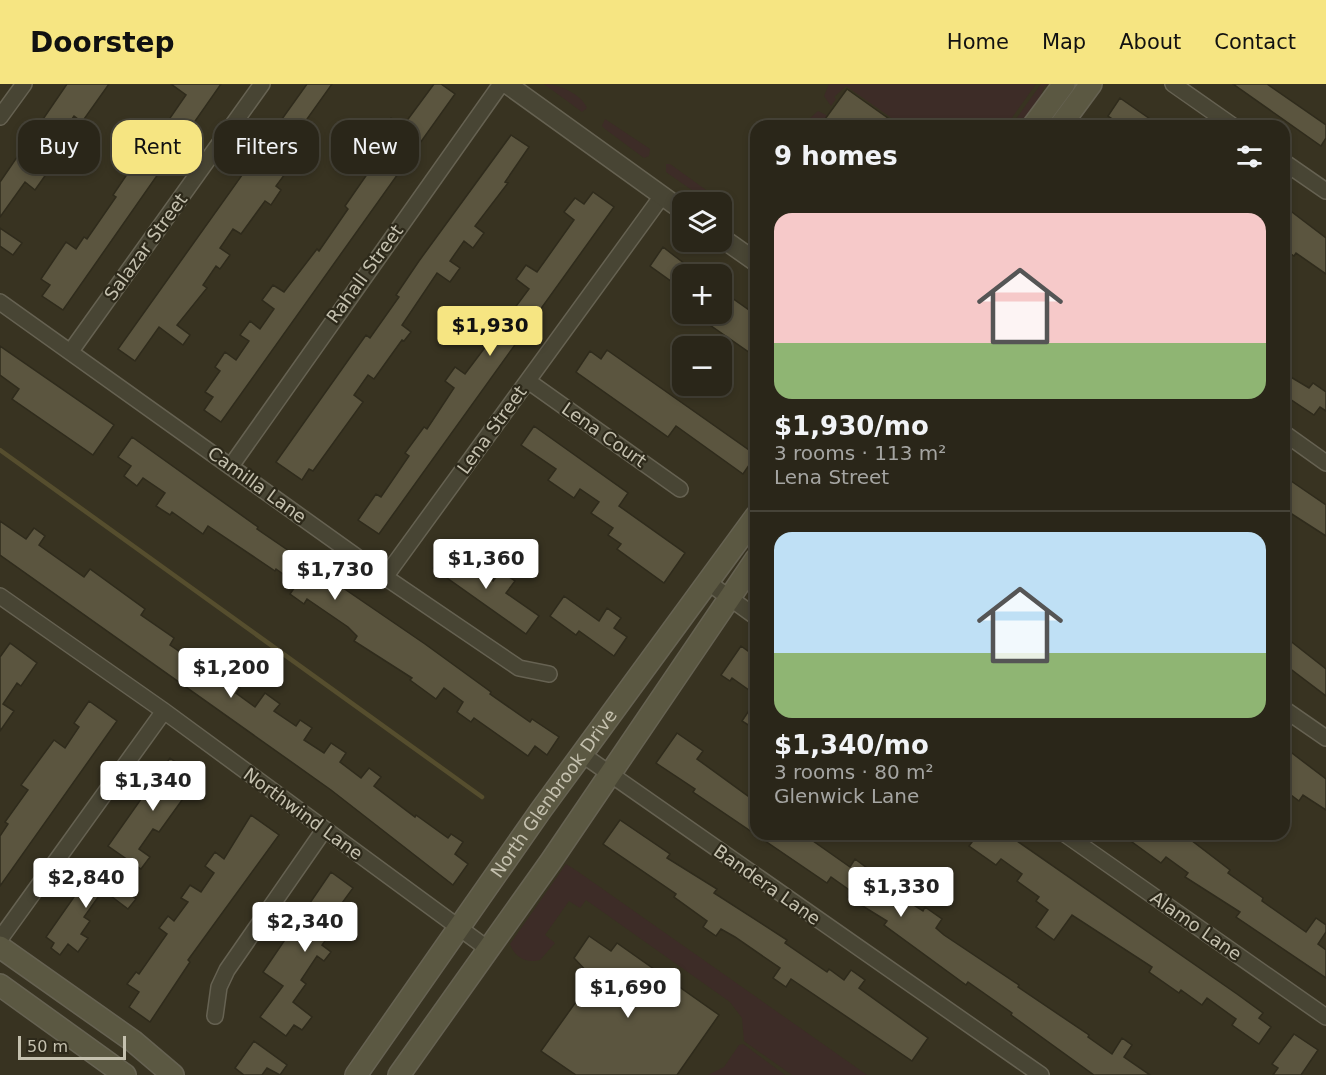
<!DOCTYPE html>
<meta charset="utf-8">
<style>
:root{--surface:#2a2619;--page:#322e22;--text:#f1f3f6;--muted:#a5a5a2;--line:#464338;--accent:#f6e582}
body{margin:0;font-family:"DejaVu Sans",sans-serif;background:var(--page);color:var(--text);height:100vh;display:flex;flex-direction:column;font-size:22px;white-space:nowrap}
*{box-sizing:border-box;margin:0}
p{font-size:20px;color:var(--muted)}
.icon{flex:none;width:33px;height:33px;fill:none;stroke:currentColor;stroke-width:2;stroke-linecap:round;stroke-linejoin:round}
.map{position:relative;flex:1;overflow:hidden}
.panel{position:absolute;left:750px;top:36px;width:540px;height:720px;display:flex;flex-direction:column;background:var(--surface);border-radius:18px;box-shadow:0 3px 9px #0003,0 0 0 2px var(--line)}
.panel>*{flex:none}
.banner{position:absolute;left:18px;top:36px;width:570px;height:54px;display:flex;gap:12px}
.buttons{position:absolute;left:672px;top:108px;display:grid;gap:12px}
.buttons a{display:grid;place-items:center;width:60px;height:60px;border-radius:12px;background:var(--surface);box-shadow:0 3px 9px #0003,0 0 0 2px var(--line);font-size:30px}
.scale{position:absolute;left:18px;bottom:15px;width:108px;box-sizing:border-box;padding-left:6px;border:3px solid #c5c1af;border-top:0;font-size:16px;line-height:21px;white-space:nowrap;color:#c5c1af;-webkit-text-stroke:4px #2d291a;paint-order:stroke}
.price{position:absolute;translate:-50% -51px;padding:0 14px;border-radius:6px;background:#fff;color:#222;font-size:20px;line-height:39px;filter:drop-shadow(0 2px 3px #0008)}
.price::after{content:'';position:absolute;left:50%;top:36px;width:18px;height:14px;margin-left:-9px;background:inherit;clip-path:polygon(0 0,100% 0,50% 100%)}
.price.active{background:var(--accent);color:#111}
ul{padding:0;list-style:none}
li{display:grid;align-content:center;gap:12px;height:318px;padding:0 24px}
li+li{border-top:2px solid var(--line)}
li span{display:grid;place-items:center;height:186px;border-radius:18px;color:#555}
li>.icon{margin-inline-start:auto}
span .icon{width:108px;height:108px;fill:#fffc;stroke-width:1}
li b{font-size:26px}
h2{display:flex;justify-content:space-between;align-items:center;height:72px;padding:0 24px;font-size:26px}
.chip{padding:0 21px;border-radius:18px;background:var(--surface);box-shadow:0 3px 9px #0003,0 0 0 2px var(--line);font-size:21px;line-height:54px}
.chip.active{background:var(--accent);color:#111}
header{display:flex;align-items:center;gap:36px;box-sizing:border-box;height:84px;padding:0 30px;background:var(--accent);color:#111}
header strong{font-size:28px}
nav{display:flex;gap:33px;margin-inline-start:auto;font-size:21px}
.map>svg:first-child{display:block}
</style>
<header>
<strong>Doorstep</strong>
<nav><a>Home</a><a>Map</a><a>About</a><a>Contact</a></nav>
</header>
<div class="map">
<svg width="1326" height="991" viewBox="0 0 1326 991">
<rect width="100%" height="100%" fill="#383321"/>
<path fill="#3d2c27" d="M544,0C559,0 581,10 587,24L582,28Z
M829,0H1036L1006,42H896L891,38L893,35L846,2L834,13L836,15L831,22L824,12Z
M1041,0H1050L1044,3L1040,15L1020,42H1011Z
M818,27L828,32L823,42L809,35Z
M605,35L650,65L649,72L644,74L605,45L602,42Z
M666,80H670L724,119L722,125V118H709L666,88Z
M566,780L577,787L867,991H792L744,957L742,934L730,918L586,816L580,824L569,817L545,851L555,859L540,876C527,880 514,873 510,860Z
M743,960L785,991H708L724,983L739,961Z"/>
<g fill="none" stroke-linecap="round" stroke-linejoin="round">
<path stroke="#564e2e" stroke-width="4.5" d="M0,366L482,713"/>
</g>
<path fill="#5b553f" stroke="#2f2b1c" stroke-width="1.5" d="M67,0H109L82,38L74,32L60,52L69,58L35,106L25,98L0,133V98Z
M171,0H221L63,226L42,212L50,201L41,195L66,158L76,165L84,153L87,155L116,113L113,111L136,77L128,72L138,58L148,66L186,11Z
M307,0H332L297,49L304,54L295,66L305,73L295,87L290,83L276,102L281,106L271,121L265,117L241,150L233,145L220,164L230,171L220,185L216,182L203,201L207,204L177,241L190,251L183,261L159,243L135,277L118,265Z
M434,0H441L455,10L221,338L204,326L213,313L205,308L220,287L215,283L225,268L236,276L249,257L240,251L250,237L260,245L274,225L262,216L273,201L284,208L317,165L319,167L348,125L345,122L368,89L361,84L385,50L381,47L391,34L403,42Z
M1233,0H1267L1326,41V54L1321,62Z
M847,5L899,42H820Z
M1120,14L1160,42H1123L1108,32Z
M511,51L529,63L505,98L508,99L475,142L484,149L473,164L464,157L450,177L460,184L450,198L437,189L402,241L411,248L404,257L402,256L374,295L368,291L354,311L363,318L313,387L309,385L302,396L276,378L366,251L370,254L399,213L396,211L419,177Z
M593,108L614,123L379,450L358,436L376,410L381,413L409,372L405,369L424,343L427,345L454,304L445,297L455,283L465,290L529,205L516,195L526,181L537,188L574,136L564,128L575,114L584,120Z
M1284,122L1326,154V190L1296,169L1294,172L1284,165Z
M0,144L22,159L13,171L0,162Z
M663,163L698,190H682V205L650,182Z
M722,207L756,231V273L694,230H722Z
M0,262L114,341L93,371L12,315L19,305L0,291Z
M607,266L756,371L743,390L676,342L668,353L576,288L590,267L601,275Z
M1284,289L1309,304L1313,299L1326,308V327L1320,323L1314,331L1284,311Z
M534,342L628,409L619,422L685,469L664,499L617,465L621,460L608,451L613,444L591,429L599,418L580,405L574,414L548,396L556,385L521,361Z
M132,353L258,443L257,445L425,560L491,608L490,610L530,638L532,635L559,653L547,671L535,662L528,672L474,634L471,638L457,628L463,618L444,604L436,615L410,596L412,594L354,557L357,552L348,543L307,515L304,520L290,510L297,500L276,485L275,487L208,442L203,450L172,428L170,431L156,422L165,409L143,394L137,402L124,392L131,382L118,373Z
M1291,397L1326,421V452L1284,425V406Z
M0,437L26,455L34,444L45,452L39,461L84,493L90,485L145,525L141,531L174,554L170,561L192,576L200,565L212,574L207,581L240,604L236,609L255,623L265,609L280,620L274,627L296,642L300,636L312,644L304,656L324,669L331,659L346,669L340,678L361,694L369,684L381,693L374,702L415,733L416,731L448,754L451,750L463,758L455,770L468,780L453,801L331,706L0,471Z
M448,463L493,497L501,487L515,497L506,509L539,532L526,550L433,484Z
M564,512L599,537L607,524L621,534L614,544L627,553L614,572L579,547L576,551L550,532Z
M1284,552L1326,585V612L1284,580Z
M10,559L37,579L21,602L17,599L3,620L14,627L0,647V573Z
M741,562L756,573V611L732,594L730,597L721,591Z
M756,616V646L742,637Z
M89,617L117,637L0,802V752L8,740L5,738L28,706L21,701L54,656L65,664L79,643L74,639Z
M677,649L703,667L697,675L756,718V750H803L850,783L855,775L867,784L864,788L888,805L923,827L925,823L942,835L936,844L944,851L1019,901L1018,903L1089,951L1088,953L1112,970L1122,954L1132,961L1124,973L1150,991H1094L1011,931L1012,929L968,898L966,901L884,841L887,837L848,813L852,808L831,793L827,799L693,708L695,705L656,679Z
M1284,663L1326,695V726L1303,711L1299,717L1287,708L1291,702L1284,697Z
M170,674L198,694L159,748L153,745L139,765L150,773L141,785L108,762Z
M251,731L279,751L188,876L190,878L150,938L129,923L139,908L127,900L136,888L139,890L167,850L159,844L168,832L174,837L188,818L181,814L190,801L201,808L214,789L205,782L215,768L224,775Z
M620,736L670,770L667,774L717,805L714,809L787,856L785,859L827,888L829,885L844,896L851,886L865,896L859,904L928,954L912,977L791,895L786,903L773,894L780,884L735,853L721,845L716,852L703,843L707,837L674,813L676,810L603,760Z
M978,750H1007L1237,910L1263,929L1259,934L1271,943L1259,960L1232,941L1236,935L1207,914L1202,921L1181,906L1179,909L1149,888L1152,883L1072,831L1054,856L1036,843L1048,826L1036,817L1039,813L1017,797L1022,790L1001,775L996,781L969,762Z
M1121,750H1183L1230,786L1228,789L1263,814L1262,817L1306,848L1316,834L1326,841V848L1318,860L1326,866V894L1236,833L1240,828L1185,793L1188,789L1166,773L1161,779Z
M97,780L127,802L124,806L136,815L128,825L103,806L84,833L90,837L81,850L88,854L78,868L68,860L60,871L51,864L54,859L46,853Z
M331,788L353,804L342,819L354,827L345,839L340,836L322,861L331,868L324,877L317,872L301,896L306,900L293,918L312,933L302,946L294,941L286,952L260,933L283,902L263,888Z
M589,852L611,867L617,859L719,931L677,991H576L541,967L593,894L574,874Z
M1294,950L1318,966L1301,991H1273L1278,984L1272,980Z
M254,957L287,981L280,991L267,984L262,991H244L235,984Z"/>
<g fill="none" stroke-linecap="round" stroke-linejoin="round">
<g stroke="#666252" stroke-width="18">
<path id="minor" d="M1173,0L1233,42
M0,33L24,0
M1284,78L1326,107
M0,218L385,493L519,584L549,590
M71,267L262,0
M528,297L680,405
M1284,349L1326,379
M231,382L501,0
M385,493L662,112
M709,499L756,533
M0,512L164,627L488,865
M1284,625L1326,654
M583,671L1041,991
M1065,750L1326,933
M0,855L164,627
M215,932L219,903L227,886L324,746"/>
</g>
<g stroke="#666252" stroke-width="21">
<path id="tertiary" d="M507,0L682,126
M722,154L756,178"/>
</g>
<g stroke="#666252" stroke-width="24">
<g id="secondary">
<path d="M1033,42L1064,0"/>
<path d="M1060,42L1091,0"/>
<path d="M0,863L133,957L173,991"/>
<path d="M0,901L125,991"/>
<path id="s1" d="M356,991L541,726L756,432"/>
<path d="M399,991L551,777L756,475"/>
</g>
</g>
<use href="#minor" stroke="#484534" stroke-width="15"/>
<use href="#tertiary" stroke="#484534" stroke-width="18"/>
<use href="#secondary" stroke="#5b5842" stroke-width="21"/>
</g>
<g text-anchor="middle" stroke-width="4.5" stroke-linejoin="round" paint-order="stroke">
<g font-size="18" fill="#c5c1af" stroke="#2d291a">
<text transform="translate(146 163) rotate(-54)" y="6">Salazar Street</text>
<text transform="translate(365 190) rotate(-54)" y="6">Rahall Street</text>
<text transform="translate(492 346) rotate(-54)" y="6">Lena Street</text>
<text transform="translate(604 351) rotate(35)" y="6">Lena Court</text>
<text transform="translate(257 401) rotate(36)" y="6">Camilla Lane</text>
<text dy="6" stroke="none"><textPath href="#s1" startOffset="344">North Glenbrook Drive</textPath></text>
<text transform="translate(303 730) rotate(36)" y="6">Northwind Lane</text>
<text transform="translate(767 801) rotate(35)" y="6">Bandera Lane</text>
<text transform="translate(1196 842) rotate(35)" y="6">Alamo Lane</text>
</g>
</g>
</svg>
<div class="buttons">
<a><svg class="icon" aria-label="layers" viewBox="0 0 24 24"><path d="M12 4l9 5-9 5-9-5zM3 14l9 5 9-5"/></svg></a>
<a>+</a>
<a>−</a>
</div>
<div class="scale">50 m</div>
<b class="price active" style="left:490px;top:273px">$1,930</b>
<b class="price" style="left:486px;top:506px">$1,360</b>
<b class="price" style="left:335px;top:517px">$1,730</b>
<b class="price" style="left:231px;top:615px">$1,200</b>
<b class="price" style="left:153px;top:728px">$1,340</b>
<b class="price" style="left:86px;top:825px">$2,840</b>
<b class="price" style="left:901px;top:834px">$1,330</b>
<b class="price" style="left:305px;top:869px">$2,340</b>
<b class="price" style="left:628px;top:935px">$1,690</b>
<div class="banner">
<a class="chip">Buy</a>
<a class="chip active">Rent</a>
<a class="chip">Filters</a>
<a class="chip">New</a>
</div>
<section class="panel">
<h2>9 homes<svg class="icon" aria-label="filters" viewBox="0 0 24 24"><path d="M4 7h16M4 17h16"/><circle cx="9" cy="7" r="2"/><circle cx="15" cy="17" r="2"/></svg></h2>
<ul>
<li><span style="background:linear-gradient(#f6c9c9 70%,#8fb573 0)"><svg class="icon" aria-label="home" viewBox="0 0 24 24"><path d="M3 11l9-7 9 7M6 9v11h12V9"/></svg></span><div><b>$1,930/mo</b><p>3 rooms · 113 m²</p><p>Lena Street</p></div></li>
<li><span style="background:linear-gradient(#bfe0f5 65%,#8fb573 0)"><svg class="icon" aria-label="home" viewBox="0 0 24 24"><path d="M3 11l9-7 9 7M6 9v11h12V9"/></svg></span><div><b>$1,340/mo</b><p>3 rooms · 80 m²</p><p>Glenwick Lane</p></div></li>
</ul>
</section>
</div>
